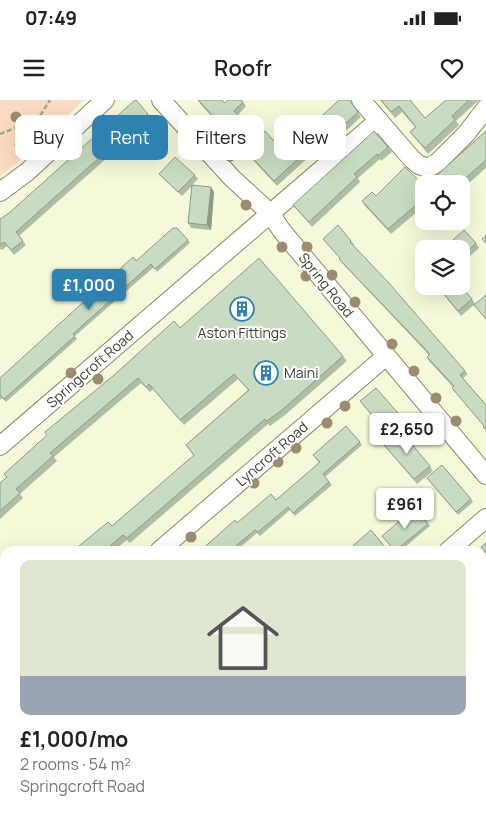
<!DOCTYPE html>
<meta charset="utf-8">
<style>
:root{--surface:#fff;--page:#f6f6f6;--text:#222;--muted:#767676;--accent:#2d82b2}
body{margin:0;font-family:Manrope,sans-serif;background:var(--page);color:var(--text);height:100vh;display:flex;flex-direction:column;font-size:19px;white-space:nowrap}
*{box-sizing:border-box;margin:0}
p{font-size:16px;color:var(--muted)}
.icon{flex:none;width:28px;height:28px;fill:none;stroke:currentColor;stroke-width:2;stroke-linecap:round;stroke-linejoin:round}
.map{position:relative;flex:1;overflow:hidden}
.panel{position:absolute;left:0px;top:446px;width:486px;height:276px;display:flex;flex-direction:column;background:var(--surface);border-radius:15px 15px 0 0;box-shadow:0 5px 20px #0002}
.panel>*{flex:none}
.hud{position:absolute;left:15px;top:15px;width:456px;height:45px;display:flex;gap:10px}
.buttons{position:absolute;left:415px;top:75px;display:grid;gap:10px}
.buttons a{display:grid;place-items:center;width:55px;height:55px;border-radius:10px;background:var(--surface);box-shadow:0 5px 20px #0002;font-size:25px}
.price{position:absolute;translate:-50% -42px;padding:0 11px;border-radius:5px;background:#fff;color:#222;font-size:16px;line-height:32px;filter:drop-shadow(0 1px 2px #0008)}
.price::after{content:'';position:absolute;left:50%;top:30px;width:15px;height:11px;margin-left:-8px;background:inherit;clip-path:polygon(0 0,100% 0,50% 100%)}
.price.on{background:var(--accent);color:#fff}
ul{padding:0;list-style:none}
li{display:grid;align-content:center;gap:10px;height:265px;padding:0 20px}
li span{display:grid;place-items:center;height:155px;border-radius:10px;color:#555}
li>.icon{margin-inline-start:auto}
span .icon{width:90px;height:90px;fill:#fffc;stroke-width:1}
li b{font-size:21px}
.tag{padding:0 18px;border-radius:10px;background:var(--surface);box-shadow:0 5px 20px #0002;font-size:18px;line-height:45px}
.tag.on{background:var(--accent);color:#fff}
.status{display:flex;justify-content:space-between;align-items:center;height:35px;padding:0 25px;background:var(--surface);direction:ltr}
.status svg{height:14px;fill:currentColor}
header{display:flex;justify-content:space-between;align-items:center;height:65px;padding:0 20px;background:var(--surface);font-size:22px;font-weight:600}
.map>svg:first-child{display:block}
</style>
<div class="status"><b>07:49</b><svg viewBox="0 0 49 12"><path d="M0 12V9h3v3zM5 12V6h3v6zM10 12V3h3v9zM15 12V0h3v12zM26 1h20v11H26zM47 4h2v5h-2z"/></svg></div>
<header><svg class="icon" aria-label="menu" viewBox="0 0 24 24"><path d="M4 6h16M4 12h16M4 18h16"/></svg>Roofr<svg class="icon" aria-label="heart" viewBox="0 0 24 24"><path d="M12 20l-8-8c-3-5 5-10 8-4 3-6 11-1 8 4z"/></svg></header>
<div class="map">
<svg width="486" height="722" viewBox="0 0 486 722">
<rect width="100%" height="100%" fill="#f6f9d9"/>
<path fill="#fbdcc3" d="M0,0H84L16,64L0,76Z"/>
<g fill="none" stroke-linecap="round" stroke-linejoin="round">
<g stroke="#87896c" stroke-width="20">
<path id="minor" d="M161,0L232,78L270,113L282,131L486,375
M361,0L411,58L419,65L428,68L438,62L466,34L486,8
M0,92L27,72L105,0
M0,346L379,20
M159,451L385,257
M448,451L486,418
M0,589L5,585
M134,722L139,718
M484,722L486,721"/>
</g>
<path stroke="#a3a58d" stroke-width="2.5" stroke-dasharray="5 2.5" stroke-linecap="butt" d="M38,19L64,16
M0,34L38,19L50,0
M481,578L486,575
M284,722L290,718"/>
<use href="#minor" stroke="#fff" stroke-width="18"/>
</g>
<g fill="#9b8c6e">
<circle cx="16" cy="17" r="5.5"/>
<circle cx="20" cy="45" r="5.5"/>
<circle cx="230" cy="56" r="5.5"/>
<circle cx="246" cy="105" r="5.5"/>
<circle cx="282" cy="147" r="5.5"/>
<circle cx="307" cy="147" r="5.5"/>
<circle cx="332" cy="175" r="5.5"/>
<circle cx="306" cy="176" r="5.5"/>
<circle cx="355" cy="202" r="5.5"/>
<circle cx="392" cy="244" r="5.5"/>
<circle cx="414" cy="271" r="5.5"/>
<circle cx="71" cy="273" r="5.5"/>
<circle cx="98" cy="279" r="5.5"/>
<circle cx="436" cy="298" r="5.5"/>
<circle cx="345" cy="306" r="5.5"/>
<circle cx="456" cy="321" r="5.5"/>
<circle cx="327" cy="323" r="5.5"/>
<circle cx="296" cy="348" r="5.5"/>
<circle cx="278" cy="362" r="5.5"/>
<circle cx="254" cy="383" r="5.5"/>
<circle cx="191" cy="437" r="5.5"/>
</g>
<path fill="#adbda6" d="M198,0L225,3L243,2L246,6L238,15L259,37L281,49L311,26L349,0L361,17L338,38L334,34L277,86L201,5Z
M380,0H410L425,18L446,0H479L456,21L459,25L428,54L410,32L415,27L402,12L395,18Z
M148,14L152,18L19,136L26,145L14,155L7,146L2,150L1,149H0V119Z
M486,31V68L461,90V84H427Z
M388,47L392,52L381,61L380,59L358,78L360,82L312,127L293,105Z
M159,74L195,75L198,79L192,85L214,92L211,130L191,128L188,123L192,86L182,96L163,78Z
M424,86V106L391,134L365,106L362,101L376,96Z
M323,139L351,141L354,144L353,145L465,271L468,274L463,278L486,305V331L483,327L484,326L455,292L452,288L453,287L429,261L427,257L429,255L342,163L339,159L340,158Z
M188,140L190,143L157,172L154,167L75,236L77,239L6,302L2,298L0,300V278L136,161Z
M476,143L479,148L461,164V149Z
M437,186L472,199L475,204L461,216Z
M180,228L343,256L347,261L285,315L270,326L268,324L130,443L127,440L113,451H73L112,426L194,356L186,345L248,290L238,279L184,325L153,289L150,292L141,283L54,357L57,361L20,394L23,398L0,419V383L7,377L4,374Z
M362,304L405,321L407,324L392,337L430,366L433,371L417,384L383,344L391,338Z
M360,342L362,345L325,377L332,385L295,416L290,410L260,436L257,433L236,451H200L237,423L276,400L319,363L313,355Z
M429,381L471,399L473,402L458,415Z
M415,408L430,426L400,451H395Z
M384,446L387,449L384,451H347Z
M5,516V542L0,546V520Z
M5,626V655L0,659V630Z
M486,653V683L481,686V657Z
M56,718H87L82,722H58L59,721Z
M183,718H217L212,722H178Z
M398,718H439L433,722H392Z"/>
<path fill="#8d9a87" d="M211,87L214,92L211,130L207,125Z"/>
<path fill="#c9dcc1" stroke="#8d9a87" d="M135,0H136L148,14L16,132L23,141L11,150L4,142L0,145V119L8,114Z
M198,0H221L225,3L228,0H241L243,2L234,11L259,37L265,31L281,49L309,24L311,26L339,0H349L358,12L335,33L331,29L274,81Z
M381,0H410L425,18L446,0H469L452,16L455,20L425,48L410,32L416,27L399,6L391,12Z
M374,31L388,47L378,56L377,54L354,74L357,77L309,122L293,105Z
M486,31V60L459,84H427Z
M175,57L195,75L178,92L159,74Z
M405,67L424,86V101L422,100L388,129L362,101L372,92L376,96Z
M192,85L211,87L207,125L188,123Z
M338,125L351,141L350,142L389,183L465,271L460,275L486,305V330L483,327L484,326L452,288L454,286L427,257L430,254L339,159L340,158L323,139Z
M173,128H177L188,140L155,169L151,164L73,234L75,236L4,299L0,295V278L123,166L133,157L136,161Z
M464,130L476,143L461,157V149H443Z
M486,135V143L482,139Z
M259,158L343,256L282,310L267,321L265,319L127,438L123,435L104,451H73L108,422L112,426L194,355L186,345L249,290L234,274L180,320L149,284L146,287L138,278L50,353L53,356L16,389L20,393L0,411V383L7,377L4,374L47,335L45,332L113,276L174,221L180,228Z
M437,186H461L472,199L458,211Z
M486,195V219L474,205Z
M376,288L405,321L389,335L360,301Z
M346,326L360,342L323,374L329,382L293,413L288,407L258,432L255,430L230,451H200L235,420L237,423L271,394L276,400L320,362L313,355Z
M400,330L430,366L414,379L383,344Z
M442,365L471,399L456,412L427,378Z
M415,408L428,424L395,451L382,436Z
M371,430L384,446L378,451H347Z
M486,443V453L481,447Z
M5,516V534L0,538V520Z
M5,626V651L0,655V630Z
M486,653V678L481,681V657Z
M56,718H83L77,722H58L59,721Z
M183,718H212L207,722H178Z
M386,718H388L392,722H380Z
M398,718H431L425,722H392Z"/>
<defs>
<g id="building-ring" transform="scale(1.25)"><circle r="9.5" fill="#fff" stroke="#2d82b2" stroke-width="1.5"/><path d="M-4-6H4V6H1V3H-1V6H-4ZM-2.5-4.3h1.7v1.8h-1.7ZM.8-4.3h1.7v1.8H.8ZM-2.5-1h1.7V.8h-1.7ZM.8-1h1.7V.8H.8Z" fill="#2d82b2"/></g>
</defs>
<g fill-rule="evenodd">
<use href="#building-ring" x="242" y="209"/>
<use href="#building-ring" x="266" y="273"/>
</g>
<g text-anchor="middle" stroke-width="4" stroke-linejoin="round" paint-order="stroke">
<g font-size="14" fill="#3c3d30" stroke="#fff">
<text transform="translate(326 185) rotate(51)" y="5">Spring Road</text>
<text transform="translate(90 269) rotate(-41)" y="5">Springcroft Road</text>
<text transform="translate(272 354) rotate(-41)" y="5">Lyncroft Road</text>
</g>
<g font-size="14" fill="#3c3d30" stroke="#fff">
<text x="242" y="238">Aston Fittings</text>
<text x="284" y="278" text-anchor="start">Maini</text>
</g>
</g>
</svg>
<div class="buttons">
<a><svg class="icon" aria-label="locate" viewBox="0 0 24 24"><circle cx="12" cy="12" r="6"/><path d="M12 2v4M12 18v4M2 12h4M18 12h4"/></svg></a>
<a><svg class="icon" aria-label="layers" viewBox="0 0 24 24"><path d="M12 4l9 5-9 5-9-5zM3 14l9 5 9-5"/></svg></a>
</div>
<b class="price on" style="left:89px;top:211px">£1,000</b>
<b class="price" style="left:407px;top:355px">£2,650</b>
<b class="price" style="left:405px;top:430px">£961</b>
<div class="hud">
<a class="tag">Buy</a>
<a class="tag on">Rent</a>
<a class="tag">Filters</a>
<a class="tag">New</a>
</div>
<section class="panel">
<ul>
<li><span style="background:linear-gradient(#dfe7d0 75%,#9aa5b1 0)"><svg class="icon" aria-label="home" viewBox="0 0 24 24"><path d="M3 11l9-7 9 7M6 9v11h12V9"/></svg></span><div><b>£1,000/mo</b><p>2 rooms · 54 m²</p><p>Springcroft Road</p></div></li>
</ul>
</section>
</div>
